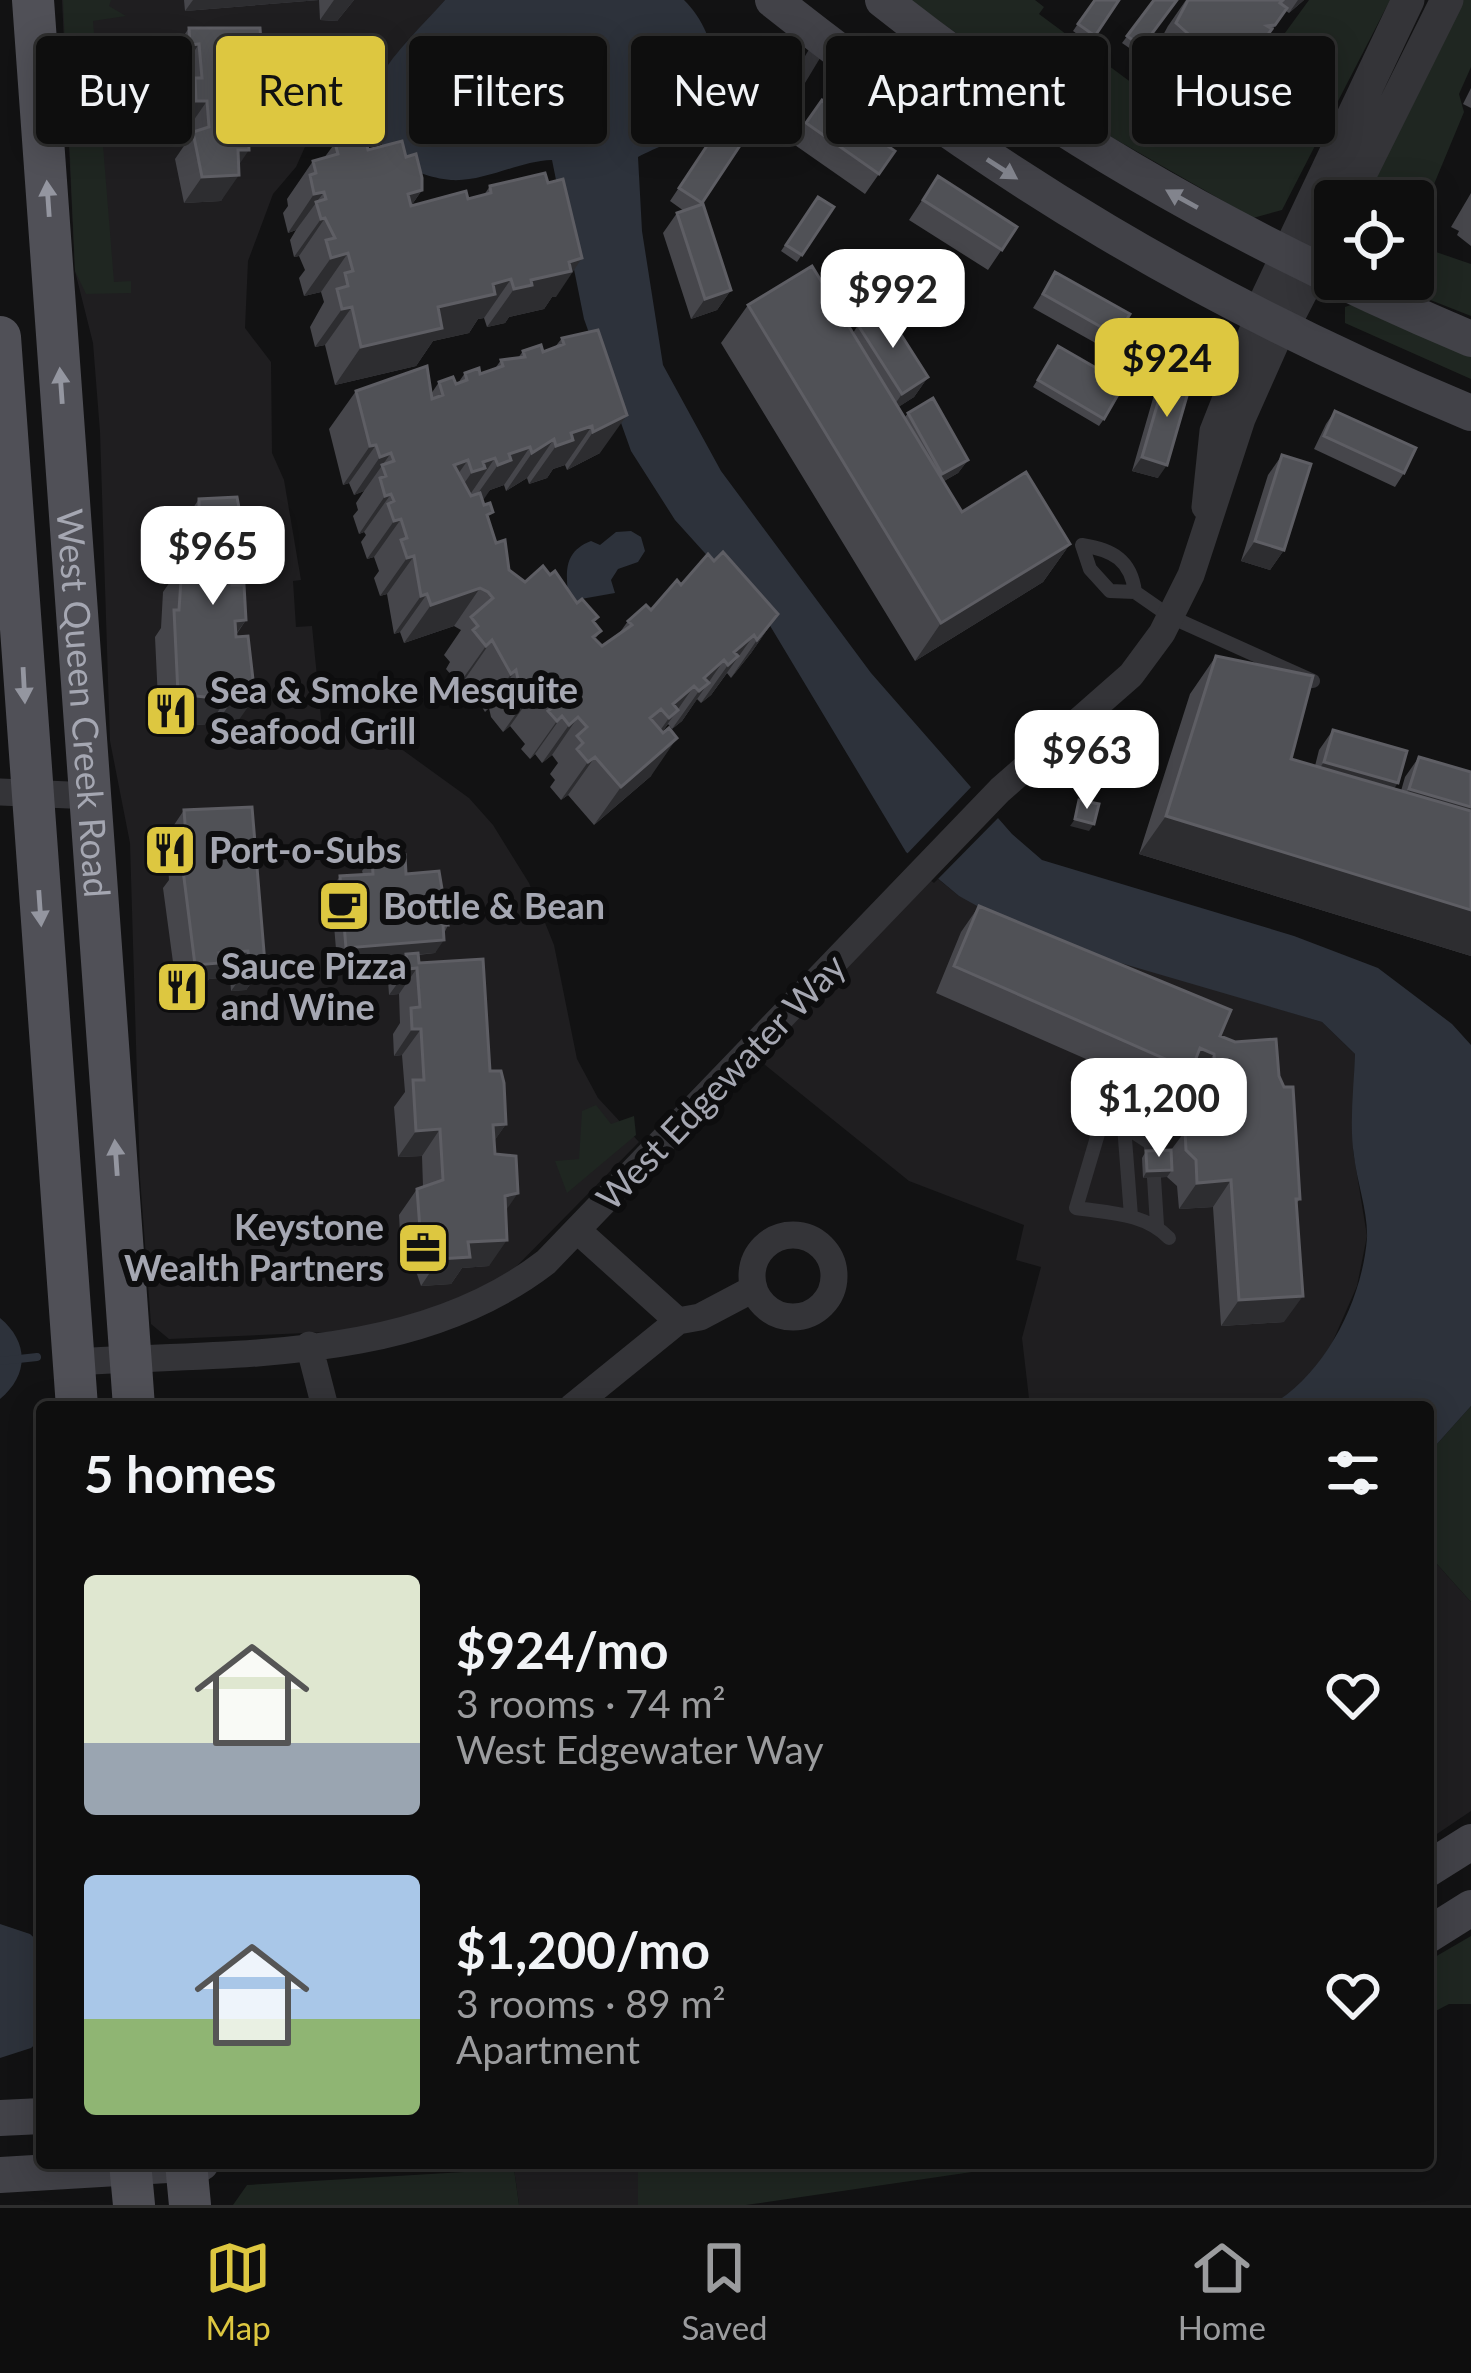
<!DOCTYPE html>
<meta charset="utf-8">
<style>
:root{--surface:#0e0e0e;--page:#171717;--text:#f1f3f6;--muted:#9b9c9e;--line:#2e2e2e;--accent:#ddc740}
body{margin:0;font-family:Lato,sans-serif;background:var(--page);color:var(--text);height:100vh;display:flex;flex-direction:column;font-size:45px;white-space:nowrap}
*{box-sizing:border-box;margin:0}
p{font-size:39px;color:var(--muted)}
.icon{flex:none;width:66px;height:66px;fill:none;stroke:currentColor;stroke-width:2;stroke-linecap:round;stroke-linejoin:round}
.map{position:relative;flex:1;overflow:hidden}
.panel{position:absolute;left:36px;top:1401px;width:1398px;height:768px;display:flex;flex-direction:column;background:var(--surface);border-radius:12px;box-shadow:0 6px 30px #0003,0 0 0 3px var(--line)}
.panel>*{flex:none}
.guide{position:absolute;left:36px;top:36px;width:1401px;height:108px;display:flex;gap:24px}
.tools{position:absolute;left:1314px;top:180px;display:grid;gap:24px}
.tools a{display:grid;place-items:center;width:120px;height:120px;border-radius:12px;background:var(--surface);box-shadow:0 6px 30px #0003,0 0 0 3px var(--line);font-size:60px}
.price{position:absolute;translate:-50% -102px;padding:0 27px;border-radius:24px;background:#fff;color:#222;font-size:39px;line-height:78px;filter:drop-shadow(0 3px 6px #0008)}
.price::after{content:'';position:absolute;left:50%;top:72px;width:36px;height:27px;margin-left:-18px;background:inherit;clip-path:polygon(0 0,100% 0,50% 100%)}
.price.selected{background:var(--accent);color:#111}
ul{padding:0;list-style:none}
li{display:flex;align-items:center;gap:36px;height:300px;padding:0 48px}
li span{display:grid;place-items:center;flex:none;width:336px;height:240px;border-radius:12px;color:#555}
li>.icon{margin-inline-start:auto}
span .icon{width:144px;height:144px;fill:#fffc;stroke-width:1}
li b{font-size:51px}
h2{display:flex;justify-content:space-between;align-items:center;height:144px;padding:0 48px;font-size:51px}
.chip{padding:0 42px;border-radius:12px;background:var(--surface);box-shadow:0 6px 30px #0003,0 0 0 3px var(--line);font-size:42px;line-height:108px}
.chip.selected{background:var(--accent);color:#111}
.tabs{display:flex;justify-content:space-around;align-items:center;height:168px;border-top:3px solid var(--line);background:var(--surface);font-size:33px;color:var(--muted)}
.tabs a{display:grid;justify-items:center;gap:6px}
.tabs .selected{color:var(--accent)}
.map>svg:first-child{display:block}
</style>
<div class="map">
<svg width="1471" height="2205" viewBox="0 0 1471 2205">
<rect width="100%" height="100%" fill="#121213"/>
<path fill="#1f1e20" d="M62,0H445L377,81L372,129L312,131L296,167L273,194L248,261L245,328L271,362L272,453L284,480L301,580L293,581L296,627L312,626L322,728L385,725L393,743L469,798L493,825L529,883L554,945L577,1059L598,1098L639,1142L506,1277L458,1302L353,1331L169,1339L151,1324L140,1178L130,843L110,741L100,432L93,343L75,271Z
M927,870L959,896L1144,968L1322,1022L1355,1054L1353,1150L1367,1236L1357,1286L1329,1350L1293,1393L1268,1407H1030L1022,1338L1041,1267L1016,1260L1024,1225L909,1181L749,1052Z
M1428,1554L1471,1602V1811L1428,1840Z
M563,2163H638V2205H519L514,2169Z"/>
<path fill="#1f2621" d="M63,0H111L109,6L126,16L93,21L114,282L131,281V293L86,294L75,271Z
M910,0H1035L1044,7L1039,14L1136,86L1148,71L1220,122L1309,0H1390L1282,210L1253,218L1059,107Z
M1462,0H1471V67L1459,94L1464,112L1420,218L1436,252L1471,264V316L1377,279H1413V201H1363Z
M1359,302L1471,352V379L1345,323V307Z
M596,1105L611,1124L634,1116L636,1135L567,1193L555,1161L579,1159L582,1111Z
M1471,1406V1602L1428,1554V1454Z
M1471,1936V2004H1449L1428,2015V1961Z
M638,2163H1034L746,2205H638Z
M514,2169L519,2205H233L247,2185Z"/>
<path fill="#2d323b" d="M445,0H684C716,32 725,81 696,122C686,137 655,148 638,157L642,231L663,365L721,471L871,673L1012,834L1042,860L1294,936L1378,968L1452,1024L1471,1045V1406L1428,1454V1407H1268C1324,1376 1362,1302 1367,1238C1368,1212 1357,1182 1354,1156C1349,1123 1354,1087 1355,1054L1322,1022L1035,938L959,896L906,852L769,624L675,520L631,451L584,319L552,160C518,161 485,182 451,180C401,176 348,133 379,79C395,51 423,25 445,0Z
M631,531L641,537L645,551L638,562L618,569L611,580L615,593L581,599L580,610L569,605C567,577 560,553 591,541L600,545L616,532Z
M0,1318C29,1342 29,1375 0,1399Z
M0,1924L30,1934L42,1945V2038L31,2048L0,2058Z"/>
<path fill="#121213" d="M975,783L1002,814L934,883L903,858Z"/>
<g fill="none" stroke-linecap="round" stroke-linejoin="round">
<path stroke="#2d323b" stroke-width="8" d="M0,1361L37,1357"/>
<path stroke="#343438" stroke-width="14" d="M780,111L821,43
M1135,592C1131,560 1113,550 1082,545L1090,569L1110,591L1135,592L1171,617L1313,681
M1103,1117L1076,1208C1109,1213 1145,1213 1169,1238
M1124,1126L1131,1216
M1124,1126L1150,1143L1153,1157
M1154,1178L1157,1225"/>
<path stroke="#343438" stroke-width="27" d="M1205,507L1213,431L1258,317
M0,792L92,796
M752 1276a41 41 0 1 1 82 0a41 41 0 1 1-82 0Z
M678,1321L700,1317L753,1289
M309,1345L325,1407
M73,1362C233,1352 414,1364 546,1262L1000,790L1131,675L1162,633L1191,575L1242,419L1282,329
M572,1407L678,1321L577,1230"/>
<path stroke="#343438" stroke-width="33" d="M1347,201L1447,0
M1258,317L1408,0
M1282,329L1335,226"/>
<path stroke="#424248" stroke-width="36" d="M773,0C996,177 1208,304 1471,413
M883,0C1061,142 1262,251 1471,339
M1428,1869L1471,1842
M1428,1935L1471,1908
M0,2118L42,2116
M0,2175L201,2163"/>
<g stroke="#505057" stroke-width="42">
<path id="s1" d="M33,0L134,1407"/>
<path d="M0,337L77,1407"/>
<path d="M130,2163L134,2205"/>
<path d="M186,2163L190,2205"/>
</g>
</g>
<path fill="#46464b" d="M184,0H354L337,21L320,20L319,0L185,11Z
M1094,0L1095,36L1090,43L1073,31Z
M1154,0H1177L1138,54L1122,43Z
M1186,0H1304L1289,13L1286,11L1265,40L1242,82L1216,110L1198,97L1195,102L1149,61L1168,26Z
M189,28L259,108L239,165L221,201L184,203L175,159L190,137L189,127L178,128L176,104L183,95L181,71H172L171,54Z
M1471,88V108L1463,104Z
M822,100L895,151L865,194L792,143Z
M726,117L749,132L701,205L731,290L717,310L691,319L663,233L677,213L684,211L670,201Z
M335,143L406,157L422,190L411,206L468,199L484,195L490,186L556,297H552L544,309L509,317L505,323L487,327L484,318L478,319L469,333L433,341L416,366L335,385L325,345L315,347L310,327L324,302L321,292L304,296L299,278L305,270L299,256L294,257L290,240L296,230L288,233L283,213L288,206L287,199L313,161L324,158Z
M938,176L1017,227L988,270L909,220Z
M1471,193V246L1457,235L1459,231L1451,227Z
M818,197L834,207L797,262L781,251Z
M1055,272L1117,336L1108,350L1033,308Z
M748,305L853,333L858,325L928,377L914,397L898,407L905,417L908,413L968,460L958,473L944,481L962,512L1070,544L1043,582L915,661L721,343Z
M562,338L600,453L567,470L565,465L553,469L547,478L529,484L527,478L506,491L504,485L490,490L482,499L496,543L509,570L525,582L577,603L598,617L594,623L601,631L595,639L602,646L618,635L628,621L651,610L714,561L778,614L751,653L731,678L727,673L711,695L701,703L697,699L682,721L672,729L668,724L662,732L651,776L594,825L568,795L561,800L550,787L555,780L550,774L558,763L552,755L542,763L535,754L530,759L521,749L525,744L510,726L503,732L491,717L489,708L485,712L465,679L459,684L446,669L450,662L444,655L461,630L454,626L404,643L400,632L394,634L387,594L380,596L374,578L379,571L374,557L367,559L361,542L366,535L364,532L359,534L353,516L358,510L356,503L364,491L354,495L349,483L343,485L329,429L356,391L431,394L439,382L458,383L465,373L480,374L494,370L501,360L518,358L523,351L543,352L555,347Z
M1058,346L1104,419L1099,426L1033,387Z
M1166,375L1158,478L1132,471L1156,388Z
M1335,411L1404,473L1395,487L1314,449L1326,424Z
M1282,455L1284,550L1270,570L1241,561L1268,475Z
M199,499L242,524L232,538V583L246,620L236,635V724L215,725V716H211L204,725L159,721L155,637L161,628L163,592L172,579L173,538Z
M1216,656L1291,759L1315,766L1319,750L1333,730L1394,789L1401,791L1405,777L1419,757L1471,956L1139,854L1190,694Z
M184,810L265,964L246,990L231,991L230,977L209,979L201,990L177,992L163,888L169,880L166,837Z
M372,858L406,874L448,925L435,953L418,955L419,963L490,1071L506,1124L494,1141L505,1211L489,1266L462,1268L451,1284L421,1286L415,1268H402L399,1215L417,1189L423,1187L422,1156L398,1157L394,1107L405,1092L402,1055L394,1056L393,1034L400,1023L399,994L389,995L388,980L405,956L337,961L331,890L340,876L363,874L362,871Z
M979,906L1220,1036L1279,1076L1300,1199L1296,1204L1284,1322L1221,1326L1213,1207L1179,1209L1177,1186L1167,1177L1143,1178L1142,1158L1146,1151L1171,1150L1186,1130L1185,1119L1197,1102L1196,1080L1186,1076L1174,1092L1152,1088L936,993L961,932Z"/>
<path fill="#2d2d30" d="M193,0H319L185,11Z
M334,0H354L337,21L320,20Z
M1298,0H1304L1289,13Z
M199,44L181,71H172L190,45Z
M1269,44L1242,82L1216,110L1243,72Z
M196,101H207L189,127L178,128Z
M248,126H258L241,150H249L232,175H239L221,201L184,203L202,177Z
M422,190L395,229L408,194Z
M324,192L296,230L288,233L314,194Z
M325,218L299,256L294,257L321,219Z
M348,253L321,292L304,296L331,258Z
M582,258L556,297H552L544,309L509,317L505,323L487,327L514,289L569,262Z
M511,279L484,318L478,319L469,333L433,341L416,366L335,385L361,347L438,307L493,284Z
M731,290L717,310L691,319L705,299Z
M352,307L325,345L315,347L342,309Z
M928,377L914,397L888,414L902,394Z
M627,415L600,453L567,470L593,432Z
M592,426L565,465L553,469L547,478L529,484L556,446L571,433Z
M554,439L527,478L506,491L532,453Z
M376,445L349,483L343,485L370,446Z
M530,447L504,485L490,490L484,499L471,503L498,465L509,454Z
M391,453L364,491L354,495L380,457Z
M1142,457L1167,465L1158,478L1132,471Z
M495,458L469,496L445,511L472,472L483,462Z
M468,460L441,498L454,465Z
M968,460L958,473L932,488L942,474Z
M391,494L364,532L359,534L385,496Z
M401,519L374,557L367,559L394,521Z
M242,524L223,550L230,525Z
M1255,541L1284,550L1270,570L1241,561Z
M1070,544L1043,582L915,661L941,623Z
M414,556L387,594L380,596L407,558Z
M243,567L225,593L231,568Z
M480,588L454,626L404,643L431,605Z
M427,594L400,632L394,634L421,596Z
M778,614L751,653L731,678L757,640Z
M246,620L227,646L235,621Z
M754,635L711,695L701,703L728,665L734,652Z
M492,640L465,679L459,684L486,646Z
M724,660L682,721L672,729L699,691L704,678Z
M516,670L489,708L485,712L511,674Z
M694,686L651,748L642,756L669,718L673,704Z
M537,688L510,726L503,732L530,694Z
M233,689L215,716H211L204,725L159,721L178,694Z
M255,697L236,724L215,725L234,698Z
M562,716L535,754L530,759L557,721Z
M578,717L552,755L542,763L569,725Z
M677,738L651,776L594,825L621,787Z
M595,757L568,795L561,800L588,762Z
M1324,762L1398,783L1384,803L1310,782Z
M1409,789L1471,807V831L1395,809Z
M1166,816L1471,910V956L1139,854Z
M1075,819L1094,824L1089,831L1070,826Z
M444,940L435,953L337,961L346,948Z
M248,951L230,977L209,979L201,990L177,992L195,965L219,953Z
M265,964L246,990L231,991L250,965Z
M417,968L399,994L389,995L408,969Z
M412,1029H421L402,1055L394,1056Z
M1200,1048L1214,1054L1196,1080L1186,1076L1174,1092L1152,1088L1170,1061Z
M506,1124L488,1150L493,1125Z
M440,1129L422,1156L398,1157L416,1131Z
M1172,1170L1167,1177L1143,1178L1147,1171Z
M1231,1180L1213,1207L1179,1209L1197,1183Z
M518,1193L500,1219L505,1196Z
M507,1240L489,1266L462,1268L451,1284L421,1286L439,1259L468,1242Z
M433,1241L415,1268H402L421,1242Z
M1303,1296L1284,1322L1221,1326L1239,1300Z"/>
<path fill="#505156" stroke="#5e5e64" stroke-width="3" d="M1095,0H1119L1095,36L1078,24Z
M1154,0H1177L1142,47L1127,36Z
M1188,0H1283L1280,3L1287,8L1275,25L1267,26L1272,29L1264,40L1269,44L1243,72L1225,59L1221,63L1176,23Z
M189,28H260L265,99H260L258,126H248L249,150H238L239,175L202,177L193,132L209,127L207,101H196L195,78H202L199,44L190,45Z
M822,100L895,151L879,174L806,123Z
M726,117L749,132L702,203L679,188Z
M365,135L368,150L402,141L406,157L416,154L422,178V190L408,194L411,206L466,191L468,199L491,193L490,186L545,173L548,183L563,179L582,258L569,262L571,271L531,280L532,285L514,289L511,279L493,284L495,294L438,307L442,328L361,347L352,307L342,309L337,289L348,286L345,273L353,271L348,253L331,258L326,240L335,238L325,218L321,219L316,202L326,199L324,192L314,194L310,175L316,173L313,161L338,154L335,143Z
M938,176L1017,227L1002,250L923,200Z
M818,197L834,207L802,255L786,245Z
M703,204L731,290L705,299L677,213Z
M812,266L962,512L1026,472L1070,544L941,623L748,305Z
M1055,272L1130,314L1117,336L1043,294Z
M884,308L928,377L902,394L858,325Z
M598,330L627,415L593,432L592,426L571,433L573,440L556,446L554,439L532,453L530,447L509,454L511,460L498,465L495,458L483,462L485,468L472,472L468,460L454,465L471,496L480,493L484,505L490,503L493,512L487,515L496,543L505,540L509,570L525,582L543,566L550,575L555,571L577,603L582,599L598,617L593,621L601,631L593,637L602,646L632,625L628,621L646,605L651,610L677,580L681,585L708,554L714,561L723,552L778,614L757,640L754,635L734,652L738,656L728,665L724,660L704,678L709,683L699,691L694,686L673,704L678,710L669,718L661,709L650,718L663,733L669,728L677,738L621,787L595,757L588,762L577,749L583,743L577,736L587,727L578,717L569,725L562,716L557,721L548,711L553,707L537,688L530,694L518,679L516,670L511,674L492,640L486,646L473,630L478,626L471,617L493,598L488,592L480,588L431,605L427,594L421,596L414,556L407,558L401,540L407,538L401,519L394,521L388,504L394,501L391,494L385,496L380,478L386,476L382,465L394,461L391,453L380,457L376,445L370,446L356,391L427,366L432,399L443,395L439,382L453,377L456,384L467,380L465,373L479,368L480,374L503,366L501,360L525,357L523,351L541,345L543,352L564,344L562,338Z
M1058,346L1124,384L1104,419L1038,380Z
M1166,375L1191,382L1167,465L1142,457Z
M933,398L968,460L942,474L908,413Z
M1335,411L1416,448L1404,473L1324,436Z
M1282,455L1311,464L1284,550L1255,541Z
M237,497L242,524L230,525V538L242,537L243,567L231,568L232,585H244L246,620L235,621L236,637L248,636L255,697L234,698L233,689L222,690L223,699L178,694L174,610H179L182,565H191V512L199,511V499Z
M1216,656L1313,676L1291,759L1471,811V910L1166,816Z
M1333,730L1407,751L1398,783L1324,762Z
M1419,757L1471,772V807L1409,789Z
M1079,800L1099,804L1094,824L1075,819Z
M252,807L265,964L250,965L248,951L219,953L220,963L195,965L182,862H188L184,810Z
M405,855L406,874L439,871L448,925H443L444,940L346,948L340,876L373,874L372,858Z
M979,906L1231,1010L1220,1036L1235,1042L1276,1039L1279,1076L1284,1087H1293L1300,1199H1296L1303,1296L1239,1300L1231,1180L1197,1183L1196,1160L1186,1150L1185,1130L1206,1125L1204,1092H1217L1214,1054L1200,1048L1193,1066L1170,1061L954,966Z
M418,953L419,963L483,959L490,1071H501L504,1083L506,1124L493,1125L495,1154L516,1156L518,1193L505,1196L507,1240L468,1242L470,1257L439,1259L433,1241L421,1242L417,1189L443,1180L440,1129L416,1131L413,1080H424L421,1029H412L411,1008L420,1007L417,968L408,969L406,954Z
M1171,1150L1172,1170L1147,1171L1146,1151Z"/>
<defs><path id="oneway-solid" d="M-6-.8H1V-3.2L6.5 0L1 3.2V.8H-6Z" transform="scale(3)"/></defs>
<g fill="#82848d">
<use href="#oneway-solid" transform="translate(1002 169) rotate(33)"/>
<use href="#oneway-solid" transform="translate(1182 199) rotate(-151)"/>
</g>
<g fill="#9496a0">
<use href="#oneway-solid" transform="translate(48 199) rotate(-94)"/>
<use href="#oneway-solid" transform="translate(61 386) rotate(-94)"/>
<use href="#oneway-solid" transform="translate(24 685) rotate(87)"/>
<use href="#oneway-solid" transform="translate(40 908) rotate(86)"/>
<use href="#oneway-solid" transform="translate(116 1158) rotate(-94)"/>
</g>
<defs>
<g id="restaurant-square" transform="scale(2.7)"><rect x="-9" y="-9" width="18" height="18" rx="4" fill="#ddc740" stroke="#0d0d0e"/><path d="M-5-6h1v4h1v-4h1v4h1v-4h1v5L-1.5 .5V6h-2V.5L-5-1ZM5-6V6H3V1.5H1.5Q1.5-4 5-6Z" fill="#111"/></g>
<g id="cafe-square" transform="scale(2.7)"><rect x="-9" y="-9" width="18" height="18" rx="4" fill="#ddc740" stroke="#0d0d0e"/><path d="M-5.5-4.5H6V0H3Q3 3.5 0 3.5H-2.5Q-5.5 3.5-5.5 0ZM3-3.2v2h1.7v-2ZM-6 4.5H4V6H-6Z" fill="#111"/></g>
<g id="office-square" transform="scale(2.7)"><rect x="-9" y="-9" width="18" height="18" rx="4" fill="#ddc740" stroke="#0d0d0e"/><path d="M-6-3h4V-5.5h4V-3h4V5H-6ZM-1-4.5V-3h2v-1.5ZM-6 0V1H6V0Z" fill="#111"/></g>
</defs>
<g fill-rule="evenodd">
<use href="#restaurant-square" x="171" y="711"/>
<use href="#restaurant-square" x="170" y="850"/>
<use href="#cafe-square" x="344" y="906"/>
<use href="#restaurant-square" x="182" y="987"/>
<use href="#office-square" x="423" y="1248"/>
</g>
<g text-anchor="middle" stroke-width="12" stroke-linejoin="round" paint-order="stroke">
<g font-size="36" font-weight="bold" fill="#a5a7b2" stroke="#0d0d0e" text-anchor="start">
<text x="210" y="703">Sea &amp; Smoke Mesquite<tspan x="210" dy="41">Seafood Grill</tspan></text>
<text x="209" y="863">Port-o-Subs</text>
<text x="383" y="919">Bottle &amp; Bean</text>
<text x="221" y="979">Sauce Pizza<tspan x="221" dy="41">and Wine</tspan></text>
<text x="384" y="1240" text-anchor="end">Keystone<tspan x="384" dy="41">Wealth Partners</tspan></text>
</g>
<g font-size="36" fill="#a5a7b2" stroke="#0d0d0e">
<text dy="13" stroke="none"><textPath href="#s1" startOffset="705">West Queen Creek Road</textPath></text>
<text transform="translate(721 1082) rotate(-46)" y="13">West Edgewater Way</text>
</g>
</g>
</svg>
<div class="tools">
<a><svg class="icon" aria-label="locate" viewBox="0 0 24 24"><circle cx="12" cy="12" r="6"/><path d="M12 2v4M12 18v4M2 12h4M18 12h4"/></svg></a>
</div>
<b class="price" style="left:893px;top:351px">$992</b>
<b class="price selected" style="left:1167px;top:420px">$924</b>
<b class="price" style="left:213px;top:608px">$965</b>
<b class="price" style="left:1087px;top:812px">$963</b>
<b class="price" style="left:1159px;top:1160px">$1,200</b>
<div class="guide">
<a class="chip">Buy</a>
<a class="chip selected">Rent</a>
<a class="chip">Filters</a>
<a class="chip">New</a>
<a class="chip">Apartment</a>
<a class="chip">House</a>
</div>
<section class="panel">
<h2>5 homes<svg class="icon" aria-label="filters" viewBox="0 0 24 24"><path d="M4 7h16M4 17h16"/><circle cx="9" cy="7" r="2"/><circle cx="15" cy="17" r="2"/></svg></h2>
<ul>
<li><span style="background:linear-gradient(#dfe7d0 70%,#9aa5b1 0)"><svg class="icon" aria-label="home" viewBox="0 0 24 24"><path d="M3 11l9-7 9 7M6 9v11h12V9"/></svg></span><div><b>$924/mo</b><p>3 rooms · 74 m²</p><p>West Edgewater Way</p></div><svg class="icon" aria-label="heart" viewBox="0 0 24 24"><path d="M12 20l-8-8c-3-5 5-10 8-4 3-6 11-1 8 4z"/></svg></li>
<li><span style="background:linear-gradient(#a9c7e8 60%,#8fb573 0)"><svg class="icon" aria-label="home" viewBox="0 0 24 24"><path d="M3 11l9-7 9 7M6 9v11h12V9"/></svg></span><div><b>$1,200/mo</b><p>3 rooms · 89 m²</p><p>Apartment</p></div><svg class="icon" aria-label="heart" viewBox="0 0 24 24"><path d="M12 20l-8-8c-3-5 5-10 8-4 3-6 11-1 8 4z"/></svg></li>
</ul>
</section>
</div>
<nav class="tabs">
<a class="selected"><svg class="icon" aria-label="map" viewBox="0 0 24 24"><path d="M3 6l6-2 6 2 6-2v14l-6 2-6-2-6 2zM9 4v14M15 6v14"/></svg>Map</a>
<a><svg class="icon" aria-label="saved" viewBox="0 0 24 24"><path d="M7 4h10v16l-5-4-5 4z"/></svg>Saved</a>
<a><svg class="icon" aria-label="home" viewBox="0 0 24 24"><path d="M3 11l9-7 9 7M6 9v11h12V9"/></svg>Home</a>
</nav>
